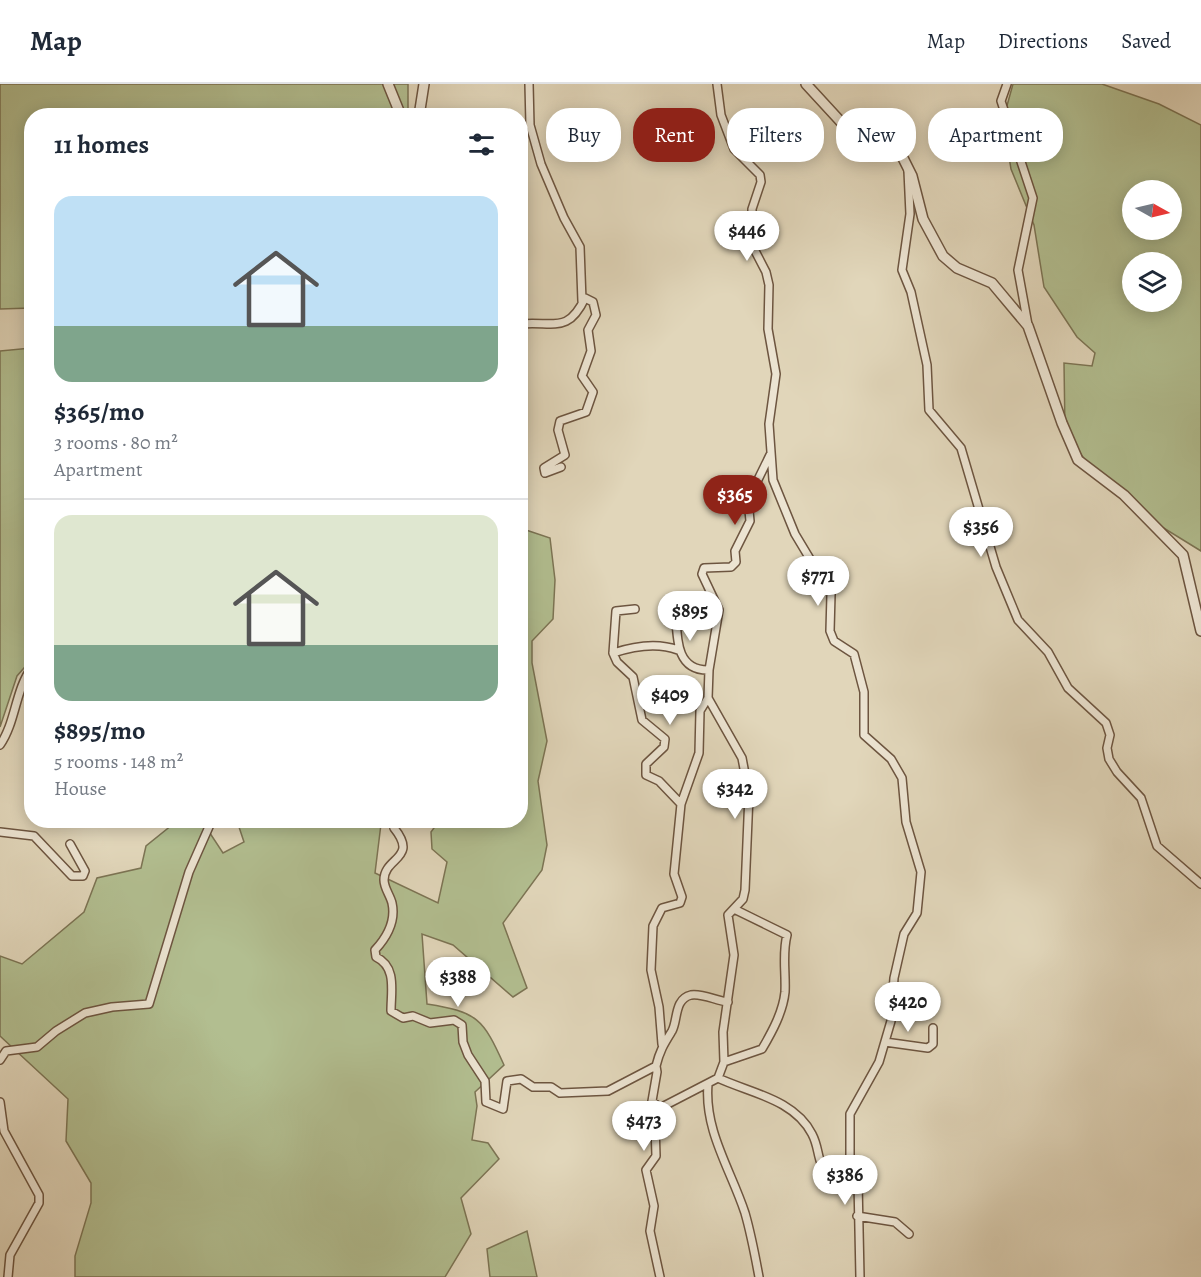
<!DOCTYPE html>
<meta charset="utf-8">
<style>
:root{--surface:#fff;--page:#f2f2f3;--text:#1f2937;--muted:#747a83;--line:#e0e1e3;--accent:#8f2418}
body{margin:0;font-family:Alegreya,serif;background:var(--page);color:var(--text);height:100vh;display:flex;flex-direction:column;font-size:22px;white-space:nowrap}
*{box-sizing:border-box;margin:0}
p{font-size:20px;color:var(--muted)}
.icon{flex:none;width:33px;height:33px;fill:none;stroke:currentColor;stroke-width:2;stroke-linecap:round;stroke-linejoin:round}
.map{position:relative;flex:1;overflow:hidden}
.drawer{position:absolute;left:24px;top:24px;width:504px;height:720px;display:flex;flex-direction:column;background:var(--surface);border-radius:24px;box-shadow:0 3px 15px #0003}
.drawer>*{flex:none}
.banner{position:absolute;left:546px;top:24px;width:564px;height:54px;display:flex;gap:12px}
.needle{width:39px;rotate:98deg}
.tools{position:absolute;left:1122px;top:96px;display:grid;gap:12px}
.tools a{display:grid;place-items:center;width:60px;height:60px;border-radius:50%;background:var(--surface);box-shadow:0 3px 15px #0003;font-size:30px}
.price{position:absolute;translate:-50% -51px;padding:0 14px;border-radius:21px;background:#fff;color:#222;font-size:20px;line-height:39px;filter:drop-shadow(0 2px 3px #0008)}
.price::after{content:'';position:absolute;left:50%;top:36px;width:18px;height:14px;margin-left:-9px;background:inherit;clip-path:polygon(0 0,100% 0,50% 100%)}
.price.selected{background:var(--accent);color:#fff}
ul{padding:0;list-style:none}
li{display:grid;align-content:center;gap:12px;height:318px;padding:0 30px}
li+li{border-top:2px solid var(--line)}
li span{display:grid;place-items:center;height:186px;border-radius:18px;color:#555}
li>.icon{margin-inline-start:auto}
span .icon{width:108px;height:108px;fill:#fffc;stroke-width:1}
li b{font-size:26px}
h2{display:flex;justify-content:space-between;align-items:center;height:72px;padding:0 30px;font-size:26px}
.chip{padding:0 21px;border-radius:24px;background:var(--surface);box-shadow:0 3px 15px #0003;font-size:21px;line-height:54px}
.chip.selected{background:var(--accent);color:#fff}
header{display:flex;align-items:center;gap:36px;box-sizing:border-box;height:84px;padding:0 30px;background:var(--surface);border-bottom:2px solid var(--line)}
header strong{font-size:28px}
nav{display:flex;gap:33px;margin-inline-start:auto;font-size:21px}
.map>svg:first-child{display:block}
</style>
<header>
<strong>Map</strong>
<nav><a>Map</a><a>Directions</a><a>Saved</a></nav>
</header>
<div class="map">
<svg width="1201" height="1193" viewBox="0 0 1201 1193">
<rect width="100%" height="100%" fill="#e1d6ba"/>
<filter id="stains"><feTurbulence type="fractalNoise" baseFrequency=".00333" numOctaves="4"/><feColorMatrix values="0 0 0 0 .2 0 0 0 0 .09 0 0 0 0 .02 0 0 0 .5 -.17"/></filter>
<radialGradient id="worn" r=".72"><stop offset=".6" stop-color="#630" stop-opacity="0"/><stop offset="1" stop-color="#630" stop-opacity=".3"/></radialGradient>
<path fill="#b2be90" stroke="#7c7454" stroke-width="1.5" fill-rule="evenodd" d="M0,0H408V31L32,32L31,224L0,225Z
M1013,0H1102L1159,20L1201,41V467L1128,422L1087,379L1065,347L1064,279L1092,282L1095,269L1077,253L1044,203L1034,141L1011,85L1003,36ZM1132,106H1172V146H1132ZM1132,178H1172V218H1132Z
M31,264V576L17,592L0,643V267Z
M526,446L550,454L555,496L553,535L532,557V579L547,657L538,697L547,761L542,786L503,839L527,904L513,913L453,861L422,850L427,920C477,928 483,934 504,981L475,1008L477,1022L472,1056L488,1059L499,1075L461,1114L471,1150L445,1193H75V1172L91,1119V1099L66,1057L68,1015L0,952V872L22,880L84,828L97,794L141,784L146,762L177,737H202L223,769L244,758L237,737L356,736L381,740L375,789L438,819L447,778L432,765L431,748L439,737L520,736V495Z
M527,1147L537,1193H490L487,1165Z"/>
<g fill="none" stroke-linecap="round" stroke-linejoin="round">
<g stroke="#6d5540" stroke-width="10">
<path id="minor" d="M529,0L530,41L541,80L564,134L580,163L582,217
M717,0L721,31L734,65L760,91L761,98L752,125V161L766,188L769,201L768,245L776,290L769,340L773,396L795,450L831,510L830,547L834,557L854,570L864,608V651L891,675L902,694L906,738L921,788L917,829L904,850L894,894L891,937L879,978L850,1030V1075L858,1098L860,1193
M1007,0L1001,17L1033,114L1018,186L1028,241
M908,87L910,130L902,186L911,208L927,281L929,326L961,364L996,483L1018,536L1048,568L1068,604L1106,639L1110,651L1107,664L1109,675L1117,688L1141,714L1157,762L1201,800
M520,240C554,237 568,250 585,214L593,218L596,231L588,246L591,267L582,292L593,308L586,328L560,337L558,346L565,371L544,384L545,389L561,383
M635,525L616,527L613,569C634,562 657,558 678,566
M676,533C677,556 677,587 709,586
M613,569L617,578L633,593L642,636L665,655L664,663L646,680V691L659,697L681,720
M0,661C16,638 15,606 32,583
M394,744C419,775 384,773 384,796C384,804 390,811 392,819C396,837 387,853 375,866L376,873C397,883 391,907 391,927L403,934L413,932L430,939L454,936L462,941L463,958L468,971L485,997L486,1018L503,1025L507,997L521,995L533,1003H551L560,1009L608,1007L656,982C660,966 664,960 672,947C678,936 674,915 691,911C702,909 717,917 728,918
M0,748L34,752L72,792H83L85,787L70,760
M885,958L928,964L933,960V944
M662,960L659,923L651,886L653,842L662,824L680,819L682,813L674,790L681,720L699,669L700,627L708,614
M0,976L6,967L37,963L56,947L85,929L112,923L149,920L189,788L212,736
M724,978L762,965C772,948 783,928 785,908C786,888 782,870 787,851L734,825
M656,982L657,988L652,1017L660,1024
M718,994C750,1009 794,1015 812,1050C821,1067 815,1079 832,1095L846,1092L858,1098
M708,1000C704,1047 731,1086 745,1129C751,1150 755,1171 759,1193
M0,1018L4,1047L39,1111V1119L10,1171L8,1193
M857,1132L895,1138L909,1150
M660,1193L650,1147L654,1122L646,1086L656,1072L655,1041L660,1024L718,994L724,978L723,948L734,871L728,831L743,815L745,806L749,711L742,674L708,614L709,586L719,526L702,490L704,484L731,483L736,478L735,467L750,437L748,416L770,371"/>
</g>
<g stroke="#6d5540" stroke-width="12">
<path id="tertiary" d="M388,0L401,32
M806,0L852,50L864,58L902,72L912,92L923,135L943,172L957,184L992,199L1028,242L1062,339L1078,376L1124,411L1183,471L1201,547
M419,32L424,0"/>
</g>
<use href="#minor" stroke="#ece4d2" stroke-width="7"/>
<use href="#tertiary" stroke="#ece4d2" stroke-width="9"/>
</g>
<rect width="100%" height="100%" filter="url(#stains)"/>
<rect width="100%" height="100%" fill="url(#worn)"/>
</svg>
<div class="tools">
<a><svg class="needle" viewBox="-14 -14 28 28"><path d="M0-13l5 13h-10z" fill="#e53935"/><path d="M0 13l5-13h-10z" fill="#747a83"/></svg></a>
<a><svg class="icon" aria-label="layers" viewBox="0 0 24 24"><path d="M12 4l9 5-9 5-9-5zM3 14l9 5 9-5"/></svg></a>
</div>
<b class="price" style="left:747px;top:178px">$446</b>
<b class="price selected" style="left:735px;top:442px">$365</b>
<b class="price" style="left:981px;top:474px">$356</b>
<b class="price" style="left:818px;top:523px">$771</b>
<b class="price" style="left:690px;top:558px">$895</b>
<b class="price" style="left:670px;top:642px">$409</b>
<b class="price" style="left:735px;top:736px">$342</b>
<b class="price" style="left:458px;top:924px">$388</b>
<b class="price" style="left:908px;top:949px">$420</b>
<b class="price" style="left:644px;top:1068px">$473</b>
<b class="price" style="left:845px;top:1122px">$386</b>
<div class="banner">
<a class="chip">Buy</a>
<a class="chip selected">Rent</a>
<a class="chip">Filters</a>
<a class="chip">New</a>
<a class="chip">Apartment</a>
</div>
<section class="drawer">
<h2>11 homes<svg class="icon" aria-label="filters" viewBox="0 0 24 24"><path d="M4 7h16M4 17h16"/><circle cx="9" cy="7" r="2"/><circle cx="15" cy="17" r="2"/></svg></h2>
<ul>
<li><span style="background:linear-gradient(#bfe0f5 70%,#7fa58c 0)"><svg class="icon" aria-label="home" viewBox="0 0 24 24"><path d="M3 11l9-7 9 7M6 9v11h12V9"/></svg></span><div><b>$365/mo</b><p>3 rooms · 80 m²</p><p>Apartment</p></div></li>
<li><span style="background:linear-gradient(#dfe7d0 70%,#7fa58c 0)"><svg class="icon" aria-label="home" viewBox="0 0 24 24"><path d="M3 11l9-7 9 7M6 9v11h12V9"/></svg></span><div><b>$895/mo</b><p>5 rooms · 148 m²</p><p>House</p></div></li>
</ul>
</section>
</div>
